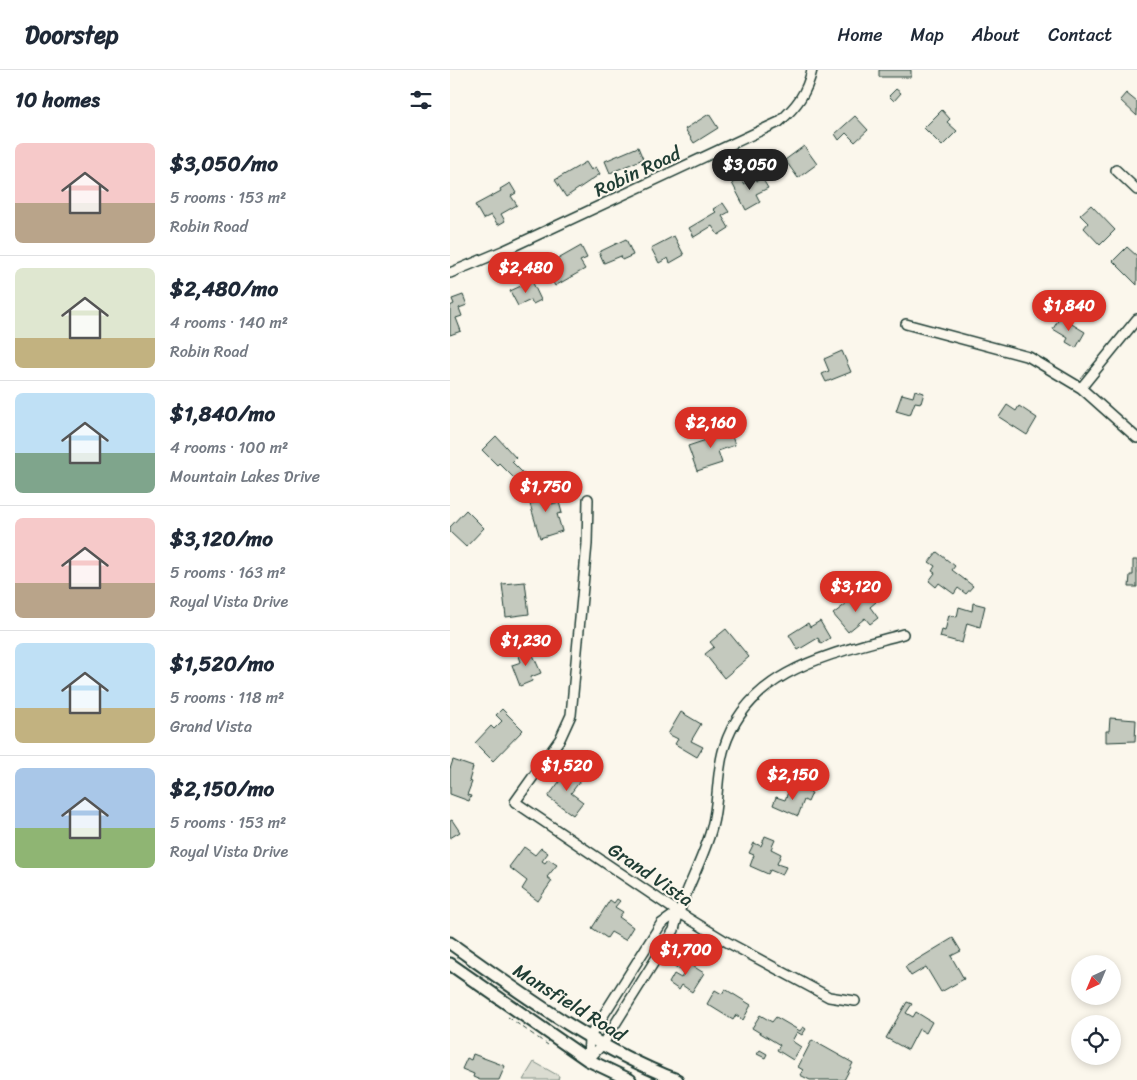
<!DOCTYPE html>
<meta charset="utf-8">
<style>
:root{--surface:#fff;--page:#f2f2f3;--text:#1f2937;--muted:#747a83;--line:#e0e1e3;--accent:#d93025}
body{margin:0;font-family:Sriracha,sans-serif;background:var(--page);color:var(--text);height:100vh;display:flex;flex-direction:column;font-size:19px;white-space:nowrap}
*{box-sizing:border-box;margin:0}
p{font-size:16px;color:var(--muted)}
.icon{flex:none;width:28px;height:28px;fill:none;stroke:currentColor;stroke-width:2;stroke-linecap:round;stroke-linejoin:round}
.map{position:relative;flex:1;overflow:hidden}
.drawer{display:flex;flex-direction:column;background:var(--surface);width:450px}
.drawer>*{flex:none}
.needle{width:32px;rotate:224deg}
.controls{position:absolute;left:621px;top:885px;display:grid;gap:10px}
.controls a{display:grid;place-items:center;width:50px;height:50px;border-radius:50%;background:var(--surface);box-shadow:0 2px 8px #0003;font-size:25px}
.price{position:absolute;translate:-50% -42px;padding:0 11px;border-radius:18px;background:var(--accent);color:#fff;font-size:16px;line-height:32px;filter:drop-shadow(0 1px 2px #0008)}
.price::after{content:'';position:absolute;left:50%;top:30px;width:15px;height:11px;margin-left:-8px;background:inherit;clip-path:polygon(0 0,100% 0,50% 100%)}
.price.selected{background:#222;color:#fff}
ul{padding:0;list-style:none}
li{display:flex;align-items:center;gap:15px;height:125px;padding:0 15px}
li+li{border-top:1px solid var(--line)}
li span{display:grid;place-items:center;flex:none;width:140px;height:100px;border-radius:8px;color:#555}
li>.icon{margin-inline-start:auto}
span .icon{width:60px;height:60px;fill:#fffc;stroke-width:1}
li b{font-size:21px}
h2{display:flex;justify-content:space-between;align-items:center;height:60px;padding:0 15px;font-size:21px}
header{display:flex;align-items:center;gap:30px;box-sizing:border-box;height:70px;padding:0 25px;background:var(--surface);border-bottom:1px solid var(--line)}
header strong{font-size:24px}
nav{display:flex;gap:28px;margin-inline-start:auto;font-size:18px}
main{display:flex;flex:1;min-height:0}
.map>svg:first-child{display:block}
</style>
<header>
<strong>Doorstep</strong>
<nav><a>Home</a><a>Map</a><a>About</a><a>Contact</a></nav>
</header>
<main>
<section class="drawer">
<h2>10 homes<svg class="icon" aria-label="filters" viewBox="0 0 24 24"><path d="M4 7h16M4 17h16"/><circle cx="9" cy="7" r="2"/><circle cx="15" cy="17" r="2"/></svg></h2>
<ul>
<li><span style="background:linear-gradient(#f6c9c9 60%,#b9a48a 0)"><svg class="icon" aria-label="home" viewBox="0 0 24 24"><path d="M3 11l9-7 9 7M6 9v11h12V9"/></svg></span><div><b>$3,050/mo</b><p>5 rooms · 153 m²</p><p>Robin Road</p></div></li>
<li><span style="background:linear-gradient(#dfe7d0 70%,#c2b280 0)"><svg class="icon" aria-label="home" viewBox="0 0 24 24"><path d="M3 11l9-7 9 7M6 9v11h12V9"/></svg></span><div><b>$2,480/mo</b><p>4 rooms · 140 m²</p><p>Robin Road</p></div></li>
<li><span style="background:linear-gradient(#bfe0f5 60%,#7fa58c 0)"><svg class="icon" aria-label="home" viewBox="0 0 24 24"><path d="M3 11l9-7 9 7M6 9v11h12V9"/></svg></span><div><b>$1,840/mo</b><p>4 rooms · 100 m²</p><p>Mountain Lakes Drive</p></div></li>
<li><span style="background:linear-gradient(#f6c9c9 65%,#b9a48a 0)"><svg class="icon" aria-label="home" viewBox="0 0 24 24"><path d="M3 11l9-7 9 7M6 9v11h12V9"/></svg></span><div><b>$3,120/mo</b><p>5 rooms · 163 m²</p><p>Royal Vista Drive</p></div></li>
<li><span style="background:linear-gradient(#bfe0f5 65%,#c2b280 0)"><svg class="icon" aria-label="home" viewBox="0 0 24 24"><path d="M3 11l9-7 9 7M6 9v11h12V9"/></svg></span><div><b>$1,520/mo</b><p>5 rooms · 118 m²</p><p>Grand Vista</p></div></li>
<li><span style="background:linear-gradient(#a9c7e8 60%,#8fb573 0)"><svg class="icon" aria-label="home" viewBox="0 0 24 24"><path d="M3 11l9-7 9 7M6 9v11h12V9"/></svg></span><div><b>$2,150/mo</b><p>5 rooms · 153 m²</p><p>Royal Vista Drive</p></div></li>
</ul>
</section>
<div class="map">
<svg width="687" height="1010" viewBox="0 0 687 1010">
<rect width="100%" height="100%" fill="#fbf7ec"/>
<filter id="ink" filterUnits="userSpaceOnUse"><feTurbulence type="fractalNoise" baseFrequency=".02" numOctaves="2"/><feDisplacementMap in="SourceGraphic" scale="10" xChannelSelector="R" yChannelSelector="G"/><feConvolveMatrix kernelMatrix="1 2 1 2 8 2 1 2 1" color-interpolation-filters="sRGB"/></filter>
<g filter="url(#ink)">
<path fill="#dbdcd1" stroke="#7d8c82" d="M84,992L109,1006L108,1010H73Z"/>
<path fill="#c4c9be" stroke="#1f3d34" d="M429,0H461V7H429Z
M446,19L451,23L444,31L439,26Z
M676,23L687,32V46L670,30Z
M492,40L500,49L497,52L507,61L492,76L474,58Z
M259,44L268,58L244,73L235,59Z
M405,46L418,60L405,72L396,63L389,70L385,64Z
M354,76L367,94L348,108L335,90Z
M188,77L193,89L160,103L155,91Z
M136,92L141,100L146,97L150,104L116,127L105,110Z
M291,108L294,114L305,108L307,111L312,108L318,118L306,124L310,132L296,140L282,113Z
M60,113L66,123L61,126L67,135L51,144L55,151L48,155L41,145L33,149L25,135L51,121L50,119Z
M273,133L279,142L272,146L279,158L268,165L262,156L244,167L239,158L266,142L263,139Z
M641,135L665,160L650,175L634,158L638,153L630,145Z
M224,166L234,185L220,193L218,188L209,193L201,178Z
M176,169L183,185L172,190L171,186L154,193L149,182Z
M131,176L137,188L130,191L135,199L105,216L94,197Z
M677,177L687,186V215L663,191Z
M82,211L91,230L83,234L81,230L68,236L60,221Z
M13,225L17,235L9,238L12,246L6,248L11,261L0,265V236L4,234L2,229Z
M610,247L635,262L626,278L616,272L618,268L603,259Z
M392,281L401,302L376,312L372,304L379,301L374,289Z
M465,320L474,323L471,333L465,332L460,345L446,341L452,324L463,327Z
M557,335L566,341L569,336L587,348L577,365L549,347Z
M279,358L285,375L268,381L272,393L247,401L238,376L256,370L255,366Z
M46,366L66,388L62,392L78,408L71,415L49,393L47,395L32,380Z
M97,417L102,434L109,432L112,443L107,444L112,461L90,468L80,434L86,432L83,421Z
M16,440L34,458L16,477L0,462V457Z
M487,482L505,496L502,500L523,516L516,524L508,518L504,524L489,513L486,517L479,511L485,503L482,501L485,496L479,492Z
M683,490H687V517H679L680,505H683Z
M75,512L79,544L56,547L52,514Z
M419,525L426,532L420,537L428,548L420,554L415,548L398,562L383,544L401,530L403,533L410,527L413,530Z
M523,533L535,536L530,557L517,553L512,573L490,567L492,560L495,561L499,545L507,547L509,537L522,541Z
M370,551L380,568L371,574L368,568L348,580L339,565L358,553L360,557Z
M276,559L299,587L274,608L255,584L264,577L260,572Z
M80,578L91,603L81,607L82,611L70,616L62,595L71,592L68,583Z
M52,639L73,660L43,691L25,673L41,656L44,659L52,651L46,645Z
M231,642L251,654L241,671L253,677L247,687L225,674L228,669L218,664Z
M660,648L686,650L685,671L656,672V661H659Z
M3,690L23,697L19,711L22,712L17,725L21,726L19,731L0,724V699Z
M120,697L133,707L121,723L133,732L123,745L98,727Z
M340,717L349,720L350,718L362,723L358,732L354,730L348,746L323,735L326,727L335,730Z
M2,750L10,762L0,768V751Z
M315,766L325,770L321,779L331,784L327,794L336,797L332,805L320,800L318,804L300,796L304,785L299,783L304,773L311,776Z
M74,777L85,785L91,778L98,783L92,791L95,793L98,789L107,795L97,807L102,811L88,831L72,819L77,811L59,797Z
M167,829L170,831L165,837L173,842L169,847L183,857L175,870L161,862L157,868L142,858L160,830L164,833Z
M503,868L511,881L501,886L514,909L491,922L476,897L461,906L455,897Z
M228,887L254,903L242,922L232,915L229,920L219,913L224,904L231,908L234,903L223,895Z
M275,919L301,935L293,950L286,945L283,950L257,934L265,920L272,924Z
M457,932L462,934L456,943L463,947L466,942L482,952L476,963L469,959L458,980L436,968Z
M310,945L322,952L326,947L350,961L353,957L356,959L352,965L347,962L342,971L351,977L343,990L327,980L330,975L302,958Z
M362,970L403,993L394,1010H360L350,1005L353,1000L348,997Z
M310,980L317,984L315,988L307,984Z
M23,984L55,996L49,1010H30L23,1007L24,1004L12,999L17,988L21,990Z"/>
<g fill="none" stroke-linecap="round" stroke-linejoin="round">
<g stroke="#1f3d34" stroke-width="12">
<path id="minor" d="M666,100L687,120
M0,203L55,180L329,52C346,37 357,23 362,0
M456,254L579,287L631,318L687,368
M631,318L687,249
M138,429L137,474L121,645L110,669L65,732L228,842L277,872L379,927L405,931
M138,990L152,975L224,860C232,824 253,792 262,757C269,731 266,704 274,678C299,598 383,584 453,564
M138,990L139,968L211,854L228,842"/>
</g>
<g stroke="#1f3d34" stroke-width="15">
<path id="major" d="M0,873C72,924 144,978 227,1010
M0,894L138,990L180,1010"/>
</g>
<path stroke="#1f3d34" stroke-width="1" stroke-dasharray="5 4" stroke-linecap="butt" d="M58,947L98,975"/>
<use href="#minor" stroke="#fbf7ec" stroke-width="9"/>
<use href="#major" stroke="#fbf7ec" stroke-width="11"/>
</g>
</g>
<g text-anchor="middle" stroke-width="4" stroke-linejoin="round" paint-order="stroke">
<g font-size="19" fill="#1f3d34" stroke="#fbf7ec">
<text transform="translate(187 101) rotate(-25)" y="7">Robin Road</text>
<text transform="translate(201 804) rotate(34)" y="7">Grand Vista</text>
<text transform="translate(120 932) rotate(32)" y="7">Mansfield Road</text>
</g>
</g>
</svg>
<div class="controls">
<a><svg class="needle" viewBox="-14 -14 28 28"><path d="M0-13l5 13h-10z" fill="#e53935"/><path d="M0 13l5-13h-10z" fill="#747a83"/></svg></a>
<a><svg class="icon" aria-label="locate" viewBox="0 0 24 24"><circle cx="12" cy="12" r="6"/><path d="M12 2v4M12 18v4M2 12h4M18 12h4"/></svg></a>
</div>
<b class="price selected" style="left:300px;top:121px">$3,050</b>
<b class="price" style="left:76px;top:224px">$2,480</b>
<b class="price" style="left:619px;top:262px">$1,840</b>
<b class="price" style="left:261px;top:379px">$2,160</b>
<b class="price" style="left:96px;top:443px">$1,750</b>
<b class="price" style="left:406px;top:543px">$3,120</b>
<b class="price" style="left:76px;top:597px">$1,230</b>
<b class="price" style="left:117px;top:722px">$1,520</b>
<b class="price" style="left:343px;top:731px">$2,150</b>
<b class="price" style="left:236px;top:906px">$1,700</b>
</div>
</main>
